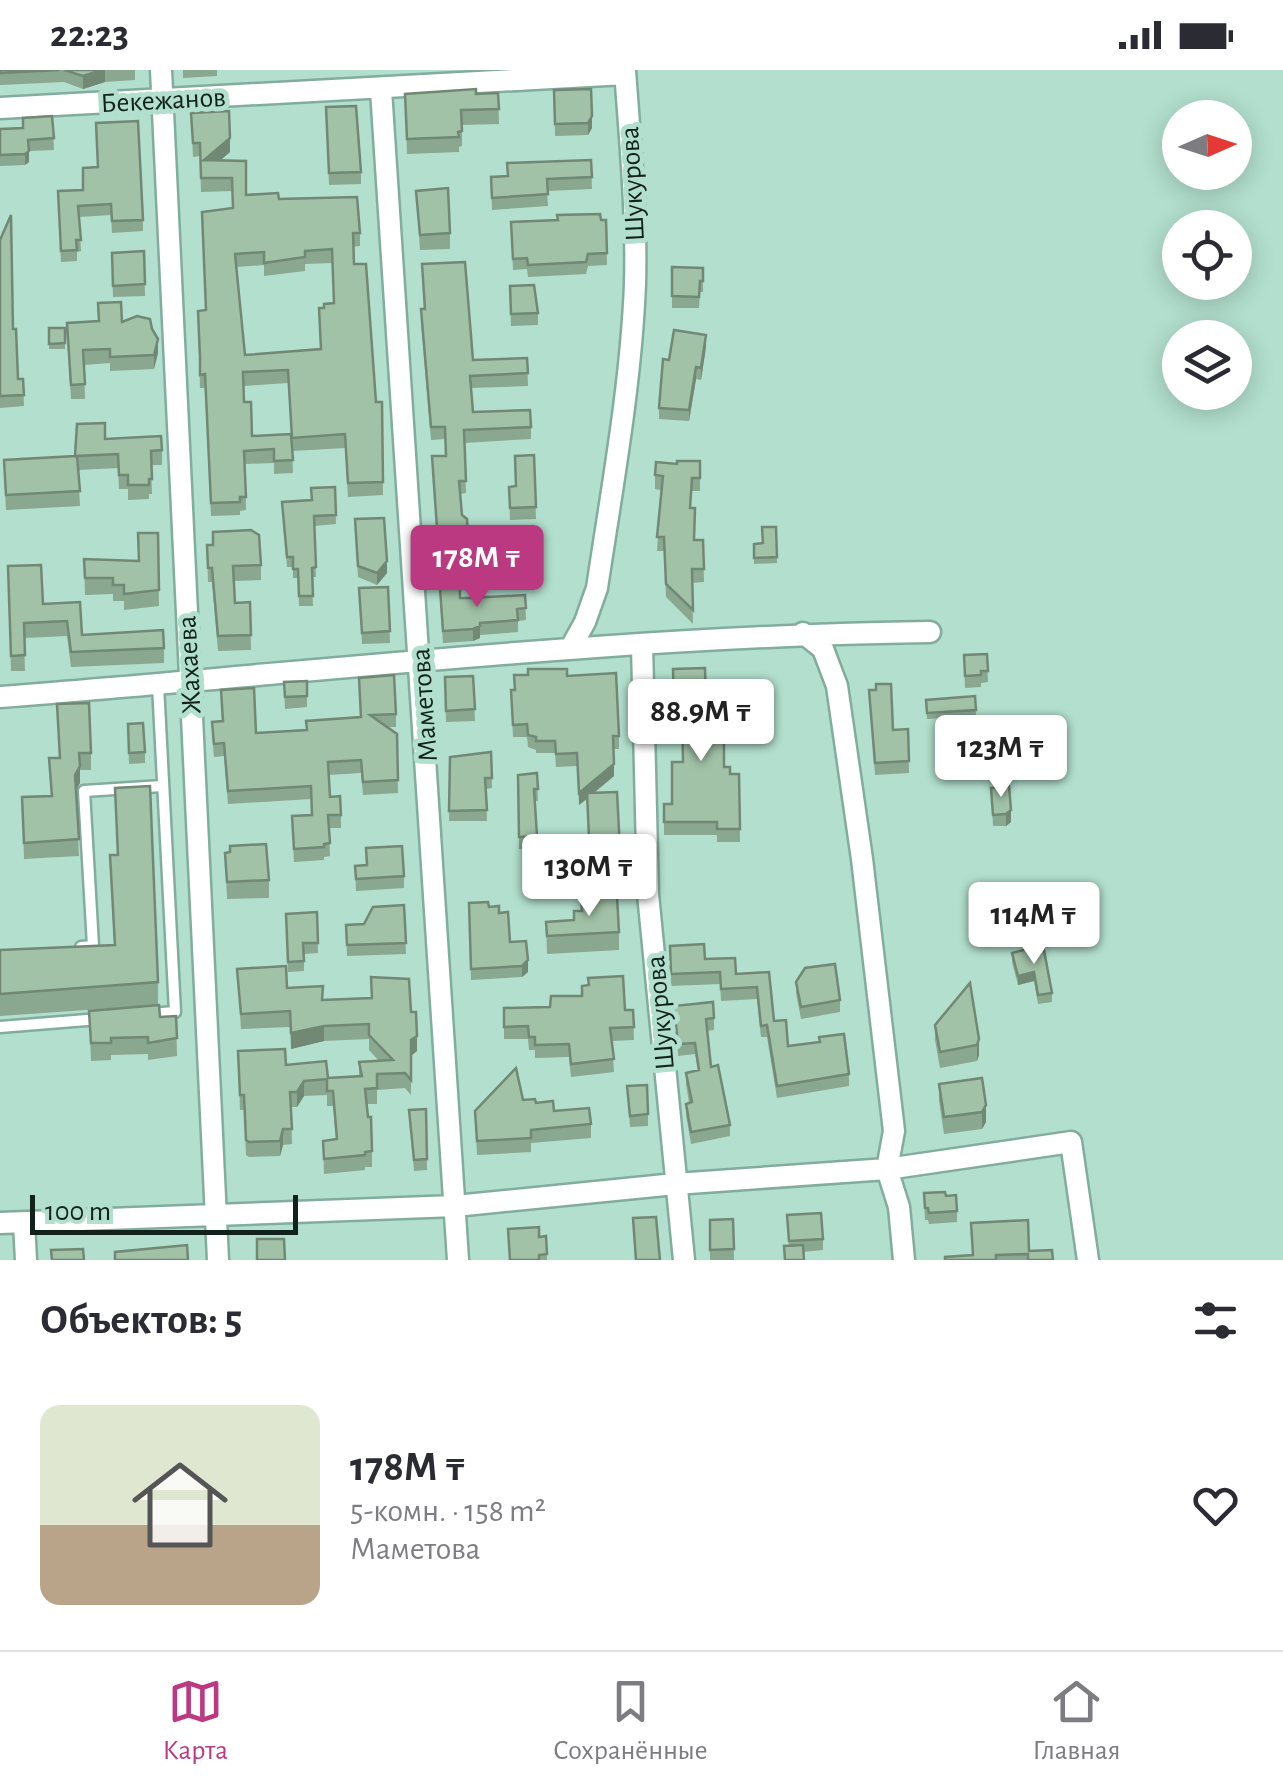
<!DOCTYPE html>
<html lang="ru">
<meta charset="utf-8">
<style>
:root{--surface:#fff;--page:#f7f7f7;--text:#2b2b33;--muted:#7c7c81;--line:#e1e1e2;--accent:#bb3980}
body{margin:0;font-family:"Alegreya Sans",sans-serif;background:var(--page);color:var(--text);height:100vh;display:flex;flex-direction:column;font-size:38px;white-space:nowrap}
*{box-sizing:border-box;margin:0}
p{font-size:32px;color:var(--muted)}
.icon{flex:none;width:55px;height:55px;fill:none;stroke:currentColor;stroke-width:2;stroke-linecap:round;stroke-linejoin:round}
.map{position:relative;height:1190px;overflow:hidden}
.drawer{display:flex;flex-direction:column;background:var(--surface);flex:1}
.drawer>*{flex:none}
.needle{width:65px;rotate:87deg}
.buttons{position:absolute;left:1162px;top:30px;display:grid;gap:20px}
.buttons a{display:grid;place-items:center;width:90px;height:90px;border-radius:50%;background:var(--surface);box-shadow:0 5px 25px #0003;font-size:50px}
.scale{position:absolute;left:30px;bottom:25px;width:268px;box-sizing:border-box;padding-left:10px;border:5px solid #11221c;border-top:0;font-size:28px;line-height:35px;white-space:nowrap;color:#11221c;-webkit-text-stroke:8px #b2dfce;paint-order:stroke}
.price{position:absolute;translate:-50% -85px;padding:0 22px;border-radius:10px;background:#fff;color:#222;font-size:32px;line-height:65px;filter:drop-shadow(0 2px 5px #0008)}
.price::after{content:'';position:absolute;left:50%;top:60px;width:30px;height:22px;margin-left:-15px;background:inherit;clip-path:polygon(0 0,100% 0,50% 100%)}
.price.active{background:var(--accent);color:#fff}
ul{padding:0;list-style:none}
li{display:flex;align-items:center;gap:30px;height:250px;padding:0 40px}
li span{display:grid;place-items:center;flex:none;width:280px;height:200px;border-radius:20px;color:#555}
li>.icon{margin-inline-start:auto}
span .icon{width:120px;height:120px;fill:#fffc;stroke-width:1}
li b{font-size:42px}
h2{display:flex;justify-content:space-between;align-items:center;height:120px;padding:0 40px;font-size:42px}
.status{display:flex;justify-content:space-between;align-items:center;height:70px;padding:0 50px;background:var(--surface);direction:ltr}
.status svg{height:28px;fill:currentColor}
.menu{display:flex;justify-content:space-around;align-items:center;height:140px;border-top:2px solid var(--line);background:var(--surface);font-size:28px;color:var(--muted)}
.menu a{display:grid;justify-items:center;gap:5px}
.menu .active{color:var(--accent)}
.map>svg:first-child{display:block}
</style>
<div class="status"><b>22:23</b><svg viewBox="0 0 49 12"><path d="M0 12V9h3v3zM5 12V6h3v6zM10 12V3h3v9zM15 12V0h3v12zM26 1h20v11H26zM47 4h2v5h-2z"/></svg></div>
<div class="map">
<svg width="1283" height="1190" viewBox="0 0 1283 1190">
<rect width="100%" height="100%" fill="#b2dfce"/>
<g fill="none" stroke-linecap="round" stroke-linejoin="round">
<g stroke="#82ad9e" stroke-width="15">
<path id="service" d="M81,877L93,876L84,721L162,716
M150,944L175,942L158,615
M0,957L99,949"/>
</g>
<g stroke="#82ad9e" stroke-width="25">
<path id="minor" d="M161,0L218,1190
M381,20L458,1190
M0,38L625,4
M803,563L823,579L837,616L862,789L894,1061L887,1099
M642,575L648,824L684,1190
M570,579L585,552L597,518C612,418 631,315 635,214C637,143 630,71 625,0
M0,627C310,603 620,566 930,562
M887,1099L899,1137L904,1190
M0,1153L455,1136L675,1114L887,1099L1071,1072L1088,1190
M24,1153L26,1190"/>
</g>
<use href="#service" stroke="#fff" stroke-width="10"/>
<use href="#minor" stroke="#fff" stroke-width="20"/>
</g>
<path fill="#8aa790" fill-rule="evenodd" d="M0,0H135V10L105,12L83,19L64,12L0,15Z
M183,0H217V6L183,8Z
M554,20L592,58L588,65L555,66Z
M498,23L499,54L462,55V76L459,77V82L407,84L405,24Z
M326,37L361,102V114L329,115Z
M191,43L230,82L220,91L246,125L279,129L360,163V176L353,177L354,194L376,332H382L383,425L348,427L345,378L292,381L293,403L274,404V393L245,394L246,440L240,441V445L211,446L205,318H200L198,254L206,240L233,138L232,121L201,122L200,86L193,87ZM332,193L334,233L324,238L320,279L245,285L236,197L264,195V206L305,201V194ZM288,313L291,364L252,366L244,332L243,316Z
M52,46L54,80L29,81V92L25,95L0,96V59L23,58Z
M591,90L592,119L547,121L548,136L492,140L491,107L507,106V93Z
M83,120L143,150V161L112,163L111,145L79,147L81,181L77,182V191L61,192L58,133Z
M416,121L450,163V179L420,180Z
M606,150L607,195L588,196L586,204L528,207L527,199L513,200L511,152Z
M0,170L13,259L18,309H23L24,336L0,338Z
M144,181L145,226L113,227L112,183Z
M422,194L473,290L527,288L528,316L471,318L473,342L531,357V369L464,373L466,423L460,424L462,445L469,485V498L439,500L432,386H445V369L431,370L421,252V239H424Z
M672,197L703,198V222H700L699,238H672Z
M510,216L538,243V255L511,256Z
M122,252L152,259L158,283L154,299L110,301V293L84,295L85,329H71L67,267Z
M49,258H65V279H49Z
M706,277L701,310L696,309L689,351L659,349V338L669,290Z
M105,369L162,380V395H151L152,424H149V429L128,430V419H119L118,398L78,400L80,436L6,440L4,404L75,386Z
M534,385L536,449L510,450L509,417H516Z
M700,391V421H692L690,438L695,470H703L704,512L692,513L693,554L666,527L664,481H657L661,420L655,419V405L677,394Z
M335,417L336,454L314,456L316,507H312L313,536H299L298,508H293V497H287L282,432L311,430Z
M776,457L777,493L754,494V474L762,473Z
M355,461L387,503L377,515L358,507Z
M158,463L159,536L124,540V531H113V524L85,525L84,489L138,491Z
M207,475L261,495V510L234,511L235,533L250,532L251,580L218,581L212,512H208Z
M8,496L43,534L80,532L82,565L164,578V593L71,597L67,566L24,568L25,601H11Z
M388,517L390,573L362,574L359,518Z
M525,525L526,550L518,551V562L480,565V568L473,571L443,573L440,530Z
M987,584L988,612L981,613V617L965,618L964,585Z
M705,598L706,646H700L705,661L724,697L730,704H739L740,772H717V765H664V734H672L683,692L682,646L674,647L673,599Z
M473,606L475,651L446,652L445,607Z
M567,606L619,666V679H614V706L594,723L621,799V809L584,811L583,768H589L587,729L579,735L577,696L556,697L555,683H536V680L528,677L527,667H513L511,620Z
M359,608L396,644V657H387L397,664L398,723L363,725L361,703L329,705L330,727L341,745V758H329L330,786L324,787V790L294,792L292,746L312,745L311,729L228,734L224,686L214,687L212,665V652L222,651L221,620L256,663L306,660L360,647Z
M307,611V637L285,639L284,612Z
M869,620H876L893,660L908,659L909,703L875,705Z
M975,626L976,646L927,649L926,630Z
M57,634L91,683V700H80V713L76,720L79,786L24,789L22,727L51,726L49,688H59Z
M128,666L145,682V693L129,694Z
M491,682L492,718L486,719L487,751H449L450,687Z
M537,703L538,731H534L537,778L519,779L518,705Z
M115,718L158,912V935L0,946V880L114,875L110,785H117Z
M991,718L1011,752L1006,756H993Z
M225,783L269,810V828L227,829Z
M355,796L404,806V818L356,821Z
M469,833L489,837L499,843L510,872L528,902L522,907L471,910Z
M404,835L406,884L347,886L346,855L364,854Z
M581,841L619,862V880L547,884L546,852L574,850Z
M317,842L318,883L304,884V901L288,902L286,844Z
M670,876L705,889L736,904L769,902L774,951L788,976L849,1004V1016L777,1028L767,967H761L757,929L721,931L720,914L671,916Z
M1012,883L1052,923V932L1038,934L1034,911L1018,915L1012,892Z
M237,899L322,930L411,942L417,981L411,985V1025L405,1018L377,1020V1034H367L372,1081V1097H365V1100L324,1104L323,1071L336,1070L333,1036H327V1025L304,1026L297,1037H291L292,1074L283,1075L280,1086L249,1087L246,1085L244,1040H240L238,981L328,1008L359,1006V992L379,991L369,980V969L324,971L291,979L290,957L241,959Z
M796,912L840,930V942L801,949L796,923Z
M970,913L979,985L977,991L940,998L935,970V955Z
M674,936L714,948V960L707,961L711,997L730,1055V1066L691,1074L686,1045V1034L689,1033L686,1014V1003L698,1001L695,984L678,986Z
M504,938L633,940L634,970L612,971L614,1002L571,1007L569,987L535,988V980H529L528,969H504Z
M89,941L160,947L176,946L177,986L148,990V984L111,985V990L91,991Z
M982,1008L986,1052L982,1059L944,1064L939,1031V1014Z
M627,1016L648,1044V1056L630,1057Z
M523,1030L591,1054V1068L531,1073V1082L477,1085L475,1041Z
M426,1039L427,1100L414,1101L409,1040Z
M924,1123L946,1126L957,1141V1152L929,1154L928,1150H925Z
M787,1145L823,1169V1180L803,1182L789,1176Z
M733,1149L734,1190H710V1150Z
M546,1166L547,1190H509L539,1167Z
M1029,1181L1053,1190H945Z"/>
<path fill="#718875" d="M102,0H105V12L83,19V6Z
M592,46V58L588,65V53Z
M230,68V82L204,104V90Z
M29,81V92L25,95V84Z
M706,265V277L701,310V298Z
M158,269V283L154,299V285Z
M696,297V309L689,351V340Z
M387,491V503L377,515V503Z
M480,556V568L473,571V559Z
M614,694V706L579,735V723Z
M80,696V713L75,722V705Z
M1011,740V752L1006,756V744Z
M528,890V902L522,907V896Z
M1034,902V911L1018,915V906Z
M324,956V971L291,979V963Z
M417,966V981L411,986V970Z
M979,969V985L977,991V975Z
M304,1011V1026L297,1037V1022Z
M986,1035V1052L982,1059V1042Z
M283,1059V1075L280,1086V1071Z"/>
<path fill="#a1c2a7" stroke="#718875" stroke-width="2.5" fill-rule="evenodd" d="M0,0H59L0,3Z
M64,0H102L83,6Z
M476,19V24L498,23L499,39L461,40L462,61L458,62L459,67L407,69L405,24Z
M591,19L592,46L588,53L555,54L554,20Z
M356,36L361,102L329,103L326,37Z
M229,41L230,68L204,90L246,91V125L278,123L279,129L357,127L360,163H353L354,194H366L376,332H382L383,412L348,413L345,364L292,368L288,300L243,302L244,332H251L252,366L291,364L293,390L274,391V379L244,381L246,427H240V432L211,433L205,304L200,305V287L198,241L206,240L202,142L233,138L232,108H201L200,73H193L191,43ZM332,179L334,233L324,234V238H319L321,279L245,285L235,184L264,182V193L305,187V181Z
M52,46L54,68L28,70L29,81L25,84L0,85V59L23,58V48Z
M138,51L143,150L112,151L111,134L78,136L81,170H76L77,180L61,181L58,121L83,120V98L98,97L96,53Z
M591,90L592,107L547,109L548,124L492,128L491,107L508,106L507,93Z
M448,118L450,163L420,165L416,121Z
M600,144L601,150H606L607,183L588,184L586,192L528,195L527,188L513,189L511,152L558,150L557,145Z
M11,145L13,259H16L18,309H23L24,325L0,326V170Z
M144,181L145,214L113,216L112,183Z
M465,192L473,290L527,288L528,303L470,306L473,342L530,340L531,357L464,360L466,411H459L462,445L467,449L469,485L439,487L432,386H446L445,357H431L421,239H425L422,194Z
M672,197L703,198V211H700L699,227L672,226Z
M534,215L538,243L511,244L510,216Z
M121,232L122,252L137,246L150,249L152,259L158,269L154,285L110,287V279L83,280L85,314L71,315L67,253L99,251L98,233Z
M49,258H65V273L49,274Z
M674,260L706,265L701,298L696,297L689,340L659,338L663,289L669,290Z
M105,353V369L161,366L162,380L151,381L152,409H149V415H128V405H119L118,384L77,386L80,421L6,425L4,390L75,386L77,354Z
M534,385L536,437L510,438L509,417L516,416L515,386Z
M677,391H700V408H692L690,438H695L694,470H703L704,499H692L693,540L666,514L664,467H657L663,406L655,405L656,392L677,394Z
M335,417L336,445L314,446L316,497L312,498L313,526H299L298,499H293V487H287L282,432L312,430L311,418Z
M384,448L387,491L377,503L358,496L355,449Z
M762,457H776L777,487L754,488V474L763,473Z
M251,460L259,465L261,495L233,496L235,533L250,532L251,565L218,566L212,498H208L207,475H213V462Z
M138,463H158L159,520L124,524V515H113V508H85L84,489L139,491Z
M41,495L43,534L80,532L82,565L163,560L164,578L71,582L67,551L24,553L25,585L11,586L8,496Z
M388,517L390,561L362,563L359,518Z
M460,517V528H470L525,525L526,538L517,539L518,550L480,553V556L473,559L443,561L440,518Z
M987,584L988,601H981V605L965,606L964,585Z
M705,598L706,633H695L705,661H724V697H730V704H739L740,759H717V752H664V734H672V692H683L682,633H674L673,599Z
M528,599H567V606L616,603L619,666H613L614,694L579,723L577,683L556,684L555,671H536V667L528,665L527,654L513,655L511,620H515L514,605H528Z
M394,605L396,644L370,645L397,664L398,710L363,712L361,690L328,692L330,727L340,726L341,745H328L330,773L324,774V777L294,779L292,746L312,745L311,716L228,721L224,673L214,674L212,652L223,651L221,620L254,618L256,663L307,660L306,651L361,647L359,608Z
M473,606L475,639L446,641L445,607Z
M307,611V626L285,627L284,612Z
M876,614H891L893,660L908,659L909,691L875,693L869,620H876Z
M975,626L976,640L927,643L926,630Z
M89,633L91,683H79L80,696L75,705L79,769L24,773L22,727L52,726L49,688H60L57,634Z
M143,653L145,682L129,683L128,654Z
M491,682L492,708H485L487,740L449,741L450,687Z
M537,703L538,719H534L537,766L519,767L518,705Z
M150,716L158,912L0,924V880L115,875L110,785H118L115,718Z
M1009,716L1011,740L1006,744L993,745L991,718Z
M617,722L621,799L584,800L583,768H589L587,723Z
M266,774L269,810L227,812L225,783L230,782V776Z
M402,776L404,806L356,809L355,796L367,795L366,778Z
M617,826L619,862L547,866L546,852L574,850V841H582L581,829Z
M488,832L489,837L499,836V843L508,842L510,872L526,871L528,890L522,896L471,899L469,833Z
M404,835L406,873L347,875L346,855L364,854L373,837Z
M317,842L318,873H303L304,891L288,892L286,844Z
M704,874L705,889L735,888L736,904L769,902L774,951L786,950L788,976L820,972L819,967L844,964L849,1004L777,1016L767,955L761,956L757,917L721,919L720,902L671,904L670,876Z
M1043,875L1052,923L1038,925L1034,902L1018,906L1012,883Z
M835,894L840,930L801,937L796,912L805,898Z
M286,896L287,918L323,916L322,930L372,928L371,907L409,909L411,942H416L417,966L411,970V1010L405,1003L377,1004V1018L365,1019L368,1047H371L372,1081L365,1082V1085L324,1089L323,1071L337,1069L333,1021H327V1009L304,1011L297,1022H290L292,1059H283L280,1071L249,1072L246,1070L244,1025H240L238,981L285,979L286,995L326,991L328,1008L362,1006L359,992L393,990L369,965V954L324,956L291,963L290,941L241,944L237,899Z
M623,906L625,940H633L634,957L610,958L614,989L571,994L569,974L535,975V967H529L528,956L504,957V938L550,937L551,926H582V916L589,915L588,908Z
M970,913L979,969L977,975L940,982L935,955Z
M713,932L714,948L706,949L711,997L718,995L730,1055L691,1062L686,1034L692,1032L686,1003L699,1000L695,973L678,974L674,936Z
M159,935L160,947L176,946L177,968L148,973V967L111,968V973H91L89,941Z
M516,998L523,1030L535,1029L536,1033L553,1031L554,1041L589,1038L591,1054L531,1060V1068L477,1071L475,1041Z
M982,1008L986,1035L982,1042L944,1047L939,1014Z
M647,1015L648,1044L630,1046L627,1016Z
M426,1039L427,1089L414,1090L409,1040Z
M945,1122L946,1126L956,1125L957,1141L929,1143L928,1138H925L924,1123Z
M821,1143L823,1169L789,1171L787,1145Z
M656,1147L660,1190H636L633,1148Z
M733,1149L734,1179L710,1180V1150Z
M1028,1150L1029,1181L1052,1180L1053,1190H1028V1184L996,1185V1190H945V1187L973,1185L971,1153Z
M539,1157V1167L546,1166L547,1184L539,1185V1190H510L508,1159Z
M257,1169H284L285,1190H257Z
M187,1175L188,1190H115V1182Z
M803,1175L804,1190H785L784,1176Z
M83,1179L84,1190H52L51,1180Z"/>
<g text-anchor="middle" stroke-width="10" stroke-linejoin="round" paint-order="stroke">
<g font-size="28" fill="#11221c" stroke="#b2dfce">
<text transform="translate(163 29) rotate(-3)" y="10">Бекежанов</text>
<text transform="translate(631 114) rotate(-93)" y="10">Шукурова</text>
<text transform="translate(188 595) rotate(-93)" y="10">Жахаева</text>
<text transform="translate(423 635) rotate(-94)" y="10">Маметова</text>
<text transform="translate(659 943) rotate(-95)" y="10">Шукурова</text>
</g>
</g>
</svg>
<div class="buttons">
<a><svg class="needle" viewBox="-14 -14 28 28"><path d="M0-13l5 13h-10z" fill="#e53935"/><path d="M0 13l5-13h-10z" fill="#7c7c81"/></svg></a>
<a><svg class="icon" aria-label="locate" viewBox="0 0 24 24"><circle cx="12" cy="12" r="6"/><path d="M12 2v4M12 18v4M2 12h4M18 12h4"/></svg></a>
<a><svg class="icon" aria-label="layers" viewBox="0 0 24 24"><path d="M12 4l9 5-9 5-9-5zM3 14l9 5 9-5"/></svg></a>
</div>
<div class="scale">100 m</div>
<b class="price active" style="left:477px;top:540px">178M ₸</b>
<b class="price" style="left:701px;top:694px">88.9M ₸</b>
<b class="price" style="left:1001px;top:730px">123M ₸</b>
<b class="price" style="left:589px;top:849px">130M ₸</b>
<b class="price" style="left:1034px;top:897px">114M ₸</b>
</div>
<section class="drawer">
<h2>Объектов: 5<svg class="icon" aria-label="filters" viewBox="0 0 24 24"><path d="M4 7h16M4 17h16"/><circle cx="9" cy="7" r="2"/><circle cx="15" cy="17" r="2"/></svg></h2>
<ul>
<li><span style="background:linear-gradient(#dfe7d0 60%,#b9a48a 0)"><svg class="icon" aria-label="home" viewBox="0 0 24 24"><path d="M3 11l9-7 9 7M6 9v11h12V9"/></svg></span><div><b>178M ₸</b><p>5-комн. · 158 m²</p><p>Маметова</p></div><svg class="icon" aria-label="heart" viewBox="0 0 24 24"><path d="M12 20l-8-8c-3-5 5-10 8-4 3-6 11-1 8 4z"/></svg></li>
</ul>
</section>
<nav class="menu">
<a class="active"><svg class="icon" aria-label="map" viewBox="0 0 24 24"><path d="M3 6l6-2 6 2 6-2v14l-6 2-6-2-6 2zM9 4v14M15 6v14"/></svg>Карта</a>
<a><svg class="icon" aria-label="saved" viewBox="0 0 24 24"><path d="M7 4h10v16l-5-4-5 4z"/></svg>Сохранённые</a>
<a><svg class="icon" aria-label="home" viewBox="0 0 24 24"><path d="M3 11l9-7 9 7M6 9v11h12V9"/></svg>Главная</a>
</nav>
